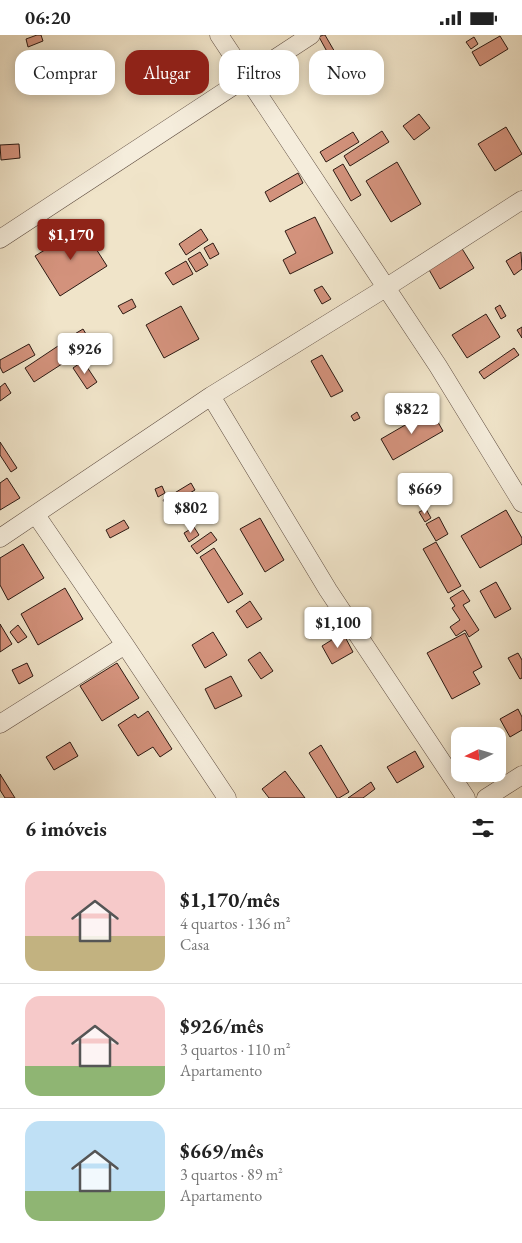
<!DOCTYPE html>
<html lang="pt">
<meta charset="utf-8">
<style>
:root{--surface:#fff;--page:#f6f6f6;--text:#222;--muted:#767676;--line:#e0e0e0;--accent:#8f2418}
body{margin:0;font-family:"EB Garamond",serif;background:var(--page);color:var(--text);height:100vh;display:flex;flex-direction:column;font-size:19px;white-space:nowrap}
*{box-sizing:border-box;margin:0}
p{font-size:16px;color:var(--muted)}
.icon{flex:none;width:28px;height:28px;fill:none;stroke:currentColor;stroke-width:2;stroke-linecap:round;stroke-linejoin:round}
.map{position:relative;height:763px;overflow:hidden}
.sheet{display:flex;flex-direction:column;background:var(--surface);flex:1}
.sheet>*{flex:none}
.hud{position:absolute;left:15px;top:15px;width:492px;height:45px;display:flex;gap:10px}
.needle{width:32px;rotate:265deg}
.tools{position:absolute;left:451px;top:692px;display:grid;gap:10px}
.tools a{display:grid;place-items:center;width:55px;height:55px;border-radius:10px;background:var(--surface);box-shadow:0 2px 12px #0003;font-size:25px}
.price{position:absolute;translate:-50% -42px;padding:0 11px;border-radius:5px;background:#fff;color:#222;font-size:16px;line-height:32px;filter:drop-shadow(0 1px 2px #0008)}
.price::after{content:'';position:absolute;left:50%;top:30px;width:15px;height:11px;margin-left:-8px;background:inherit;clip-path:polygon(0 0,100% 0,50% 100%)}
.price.active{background:var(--accent);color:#fff}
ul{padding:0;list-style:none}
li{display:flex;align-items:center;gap:15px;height:125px;padding:0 25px}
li+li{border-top:1px solid var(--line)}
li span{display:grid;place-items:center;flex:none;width:140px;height:100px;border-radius:15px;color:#555}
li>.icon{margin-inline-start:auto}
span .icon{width:60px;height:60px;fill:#fffc;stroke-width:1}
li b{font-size:21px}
h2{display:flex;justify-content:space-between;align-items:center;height:60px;padding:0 25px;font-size:21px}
.pill{padding:0 18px;border-radius:15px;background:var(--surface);box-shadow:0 2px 12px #0003;font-size:18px;line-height:45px}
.pill.active{background:var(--accent);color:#fff}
.status{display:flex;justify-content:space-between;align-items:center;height:35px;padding:0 25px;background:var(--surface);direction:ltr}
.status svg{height:14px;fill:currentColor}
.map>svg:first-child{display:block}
</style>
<div class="status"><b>06:20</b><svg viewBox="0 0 49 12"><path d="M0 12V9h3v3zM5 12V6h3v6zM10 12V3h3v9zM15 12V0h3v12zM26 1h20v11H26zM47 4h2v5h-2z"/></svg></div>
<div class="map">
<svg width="522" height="763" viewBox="0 0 522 763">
<rect width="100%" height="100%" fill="#f0e4c9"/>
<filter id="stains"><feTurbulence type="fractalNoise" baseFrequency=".004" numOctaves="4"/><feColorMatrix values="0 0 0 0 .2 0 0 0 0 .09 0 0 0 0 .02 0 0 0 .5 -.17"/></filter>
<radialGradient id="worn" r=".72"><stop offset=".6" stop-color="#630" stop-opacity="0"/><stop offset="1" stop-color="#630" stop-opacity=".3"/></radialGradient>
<path fill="#d3927c" stroke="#2d1a13" d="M37,0H41L43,6L28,12L26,4Z
M323,0H325L336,19L330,22L319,2Z
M500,1L508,14L480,31L472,17Z
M474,2L478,9L471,14L466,7Z
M419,79L430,93L414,105L403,91Z
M506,92L522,119L495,136L478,109Z
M382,96L389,107L350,131L344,121Z
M353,97L359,107L326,127L320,117Z
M19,109L20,123L1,125L0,110Z
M397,127L421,169L391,187L366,146Z
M343,129L361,160L351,166L333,135Z
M298,138L303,148L270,167L265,157Z
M315,182L333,218L290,239L283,225L296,218L285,196Z
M82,192L107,231L60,261L35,221Z
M201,194L208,205L186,220L179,209Z
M213,208L219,219L210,224L204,213Z
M461,212L474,233L440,254L428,233Z
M200,217L208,230L196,237L188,224Z
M521,217L522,234L514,240L506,226Z
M186,226L193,239L173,250L165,238Z
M322,251L331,264L322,269L314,255Z
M132,264L136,272L123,279L118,271Z
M500,270L506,281L501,284L495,273Z
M181,271L199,304L164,323L146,290Z
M486,279L500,302L467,323L452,300Z
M522,292V303L517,295Z
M83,294L89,304L78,310L73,300Z
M70,303L79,318L34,347L25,333Z
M29,309L35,320L3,338L0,332V325Z
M514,313L519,320L484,344L479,337Z
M322,320L343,356L331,362L311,326Z
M83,326L97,347L87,354L73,333Z
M5,348L11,358L0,366V352Z
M431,375L443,396L393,425L381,404Z
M357,377L360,383L354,386L351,381Z
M0,407L17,433L11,437L0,420Z
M7,443L20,463L0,475V448Z
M191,448L195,455L167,471L163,465Z
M162,451L165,458L158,462L155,454Z
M426,474L431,483L425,487L419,477Z
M506,475L522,503V509L480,533L461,501Z
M439,482L448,499L436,506L426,489Z
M260,483L284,525L265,537L240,494Z
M124,485L129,493L110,503L106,495Z
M194,492L199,500L189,507L184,498Z
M211,497L217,505L197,519L191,511Z
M436,507L461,551L448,558L423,514Z
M23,509L44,543L8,565L0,550V523Z
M214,513L243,559L228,568L200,522Z
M496,547L511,574L495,583L480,556Z
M65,553L83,584L38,610L21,579Z
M463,555L470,566L463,570L479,595L469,602L465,595L456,601L450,592L460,585L452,573L455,571L450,563Z
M250,566L262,584L247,593L236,576Z
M0,589L12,609L0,617Z
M18,590L27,602L18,608L10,597Z
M213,597L227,620L205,633L192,610Z
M343,598L353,617L332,629L322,611Z
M465,598L482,632L473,637L480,649L452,664L427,618Z
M260,617L273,636L261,644L248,625Z
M518,618L522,625V643L520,644L508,623Z
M27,628L33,641L19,649L12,635Z
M117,628L139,663L102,686L80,651Z
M231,641L242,661L215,674L205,654Z
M518,674L522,682V695L510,702L500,684Z
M148,676L172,714L160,722L153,712L138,721L118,690L135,679L138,683Z
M70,707L78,721L54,735L46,722Z
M321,710L349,757L339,763H337L309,718Z
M415,716L424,732L397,748L387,732Z
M285,736L305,763H269L262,754Z
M0,739L15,763H5L0,755Z
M371,747L375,754L363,763H348Z"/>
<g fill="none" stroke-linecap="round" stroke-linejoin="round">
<g stroke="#5e4c40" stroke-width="19">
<path id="minor" d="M219,0L438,331L522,468
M0,204L311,0
M211,361L328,555L466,763
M36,480L125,610L227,763
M0,503L211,361L387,252L522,165
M0,689L125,610
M486,763L522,740"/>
</g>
<use href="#minor" stroke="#f5eddc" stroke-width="18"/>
</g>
<rect width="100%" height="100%" filter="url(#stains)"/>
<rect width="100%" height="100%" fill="url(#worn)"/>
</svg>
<div class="tools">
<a><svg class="needle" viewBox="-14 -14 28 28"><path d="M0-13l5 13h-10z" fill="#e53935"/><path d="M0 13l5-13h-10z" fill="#767676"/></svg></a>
</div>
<b class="price active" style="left:71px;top:226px">$1,170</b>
<b class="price" style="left:85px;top:340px">$926</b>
<b class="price" style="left:412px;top:400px">$822</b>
<b class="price" style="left:425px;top:480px">$669</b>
<b class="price" style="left:191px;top:499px">$802</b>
<b class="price" style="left:338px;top:614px">$1,100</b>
<div class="hud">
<a class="pill">Comprar</a>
<a class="pill active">Alugar</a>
<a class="pill">Filtros</a>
<a class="pill">Novo</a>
</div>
</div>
<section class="sheet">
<h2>6 imóveis<svg class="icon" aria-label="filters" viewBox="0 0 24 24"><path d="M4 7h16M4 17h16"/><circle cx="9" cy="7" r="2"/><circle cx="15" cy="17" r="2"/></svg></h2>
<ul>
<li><span style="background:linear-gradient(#f6c9c9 65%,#c2b280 0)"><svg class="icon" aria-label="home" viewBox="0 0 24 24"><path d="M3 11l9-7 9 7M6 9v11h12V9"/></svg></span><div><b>$1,170/mês</b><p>4 quartos · 136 m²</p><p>Casa</p></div></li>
<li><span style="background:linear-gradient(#f6c9c9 70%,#8fb573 0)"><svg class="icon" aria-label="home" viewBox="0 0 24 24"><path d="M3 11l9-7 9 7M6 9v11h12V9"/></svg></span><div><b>$926/mês</b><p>3 quartos · 110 m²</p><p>Apartamento</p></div></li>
<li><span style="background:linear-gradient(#bfe0f5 70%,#8fb573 0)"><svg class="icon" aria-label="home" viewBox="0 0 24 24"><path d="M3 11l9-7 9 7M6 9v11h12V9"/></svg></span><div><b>$669/mês</b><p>3 quartos · 89 m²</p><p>Apartamento</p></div></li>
</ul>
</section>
